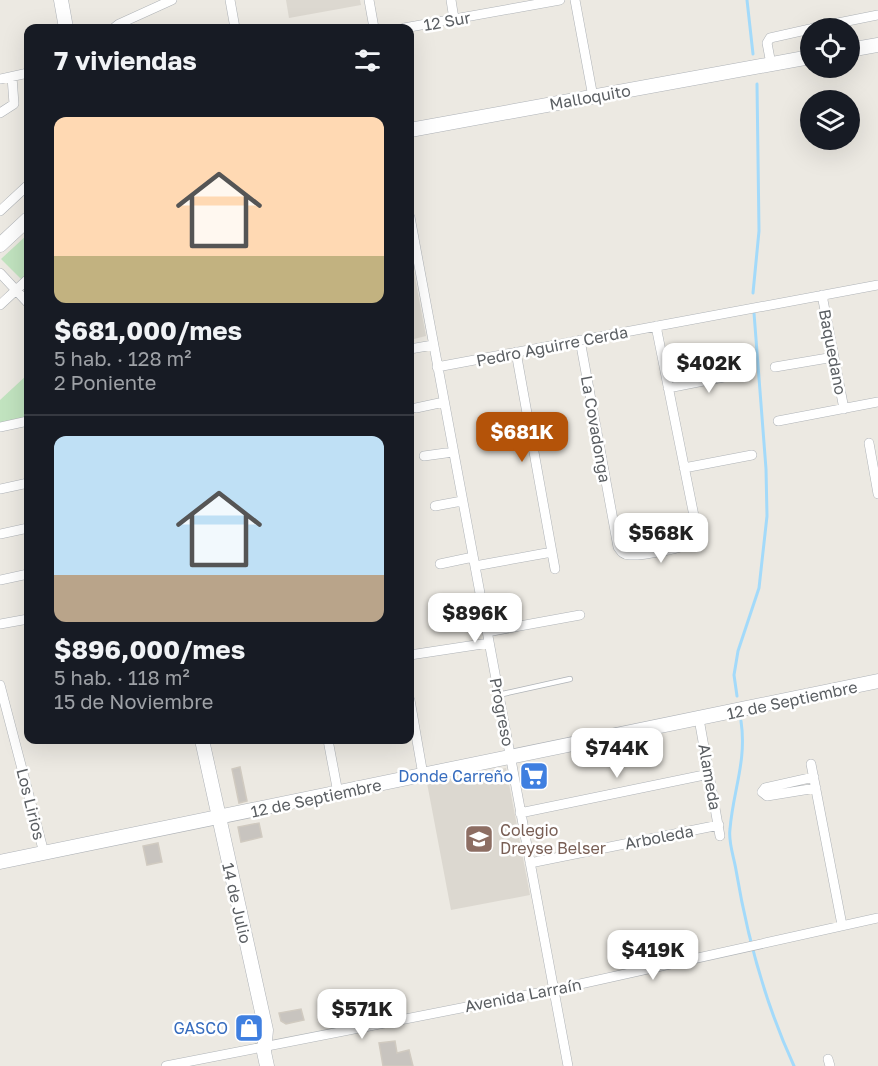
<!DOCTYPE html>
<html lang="es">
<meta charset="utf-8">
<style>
:root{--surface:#171b24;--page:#242831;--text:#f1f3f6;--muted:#9ea1a6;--line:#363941;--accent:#b45309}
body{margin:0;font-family:"Golos Text",sans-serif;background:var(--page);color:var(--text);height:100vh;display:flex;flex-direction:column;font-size:22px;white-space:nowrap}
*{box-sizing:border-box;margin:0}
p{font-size:20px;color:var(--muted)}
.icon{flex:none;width:33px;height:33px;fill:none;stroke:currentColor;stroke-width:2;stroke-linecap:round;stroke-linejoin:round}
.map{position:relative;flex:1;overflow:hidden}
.drawer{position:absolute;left:24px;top:24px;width:390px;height:720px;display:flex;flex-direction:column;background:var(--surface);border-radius:12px;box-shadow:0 6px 24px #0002}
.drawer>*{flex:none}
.tools{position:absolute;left:800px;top:18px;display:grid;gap:12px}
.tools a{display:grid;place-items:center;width:60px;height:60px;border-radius:50%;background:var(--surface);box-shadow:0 6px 24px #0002;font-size:30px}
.price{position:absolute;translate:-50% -51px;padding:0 14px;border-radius:12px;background:#fff;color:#222;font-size:20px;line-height:39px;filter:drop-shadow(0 2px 3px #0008)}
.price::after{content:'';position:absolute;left:50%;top:36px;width:18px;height:14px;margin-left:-9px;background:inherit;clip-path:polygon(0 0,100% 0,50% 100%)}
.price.active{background:var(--accent);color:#fff}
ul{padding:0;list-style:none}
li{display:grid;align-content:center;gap:12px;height:318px;padding:0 30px}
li+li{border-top:2px solid var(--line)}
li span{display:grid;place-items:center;height:186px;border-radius:12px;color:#555}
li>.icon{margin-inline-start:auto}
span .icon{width:108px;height:108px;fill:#fffc;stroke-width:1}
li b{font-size:26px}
h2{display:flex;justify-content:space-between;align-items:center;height:72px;padding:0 30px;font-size:26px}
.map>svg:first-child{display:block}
</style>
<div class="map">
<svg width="878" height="1066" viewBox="0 0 878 1066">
<rect width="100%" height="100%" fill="#ece9e2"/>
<path fill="#dcd8d0" d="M286,0H360L361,5L289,18Z
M410,251L426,336L410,340Z
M506,768L530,895L451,910L427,783Z"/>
<path fill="#c1e3bf" d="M28,234V274L22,280L1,259Z
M28,374V418L0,423V400Z"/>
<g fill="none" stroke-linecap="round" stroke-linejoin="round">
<path stroke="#a3dafa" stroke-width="3" d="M747,0L753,54
M753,293L759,231L757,84
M737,696L734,675L738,651L759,588L767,516L766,469L754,313
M741,721C747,761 733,791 730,829C728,842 734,857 736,870C747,936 766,1005 794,1066"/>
</g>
<path fill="#c8c4bf" stroke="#d0cac0" stroke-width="1.5" d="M240,767L247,801L239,803L232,769Z
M259,823L262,837L241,842L238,827Z
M158,843L162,862L147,865L143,846Z
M301,1009L304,1020L286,1024L281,1021L279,1013Z
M395,1041L397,1053L409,1050L413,1066H383L379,1043Z"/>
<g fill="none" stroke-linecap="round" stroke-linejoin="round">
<g stroke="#afb3b7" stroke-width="6">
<path id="lane" d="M498,695L570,679"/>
</g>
<g stroke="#afb3b7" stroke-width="10">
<path id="street" d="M230,0L235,28
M369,0L374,28
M451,0L454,19
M575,0L593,97
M114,28L119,24L172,0
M404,28L560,0
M813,28L878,15
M771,64L767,43L770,38L810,29
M0,79L28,73
M0,113L14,104L12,77
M0,211L28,185
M410,217L568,1066
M0,273L28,303
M822,295L844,409
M0,305L28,279
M580,340L618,547C621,551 623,555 629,555C640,556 687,548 695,541L697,531L656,326
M410,349L433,345
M516,352L555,569
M437,367L878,285
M775,367L834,357
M668,388L744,373
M416,408L444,402
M778,421L878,402
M0,427L28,421
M869,443L878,494
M424,456L453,452
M684,468L752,455
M0,489L28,483
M435,506L462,501
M0,534L28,528
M440,564L473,557
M475,566L552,552
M0,580L28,574
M0,624L28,619
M487,632L580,615
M410,655L489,643
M0,685L44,853
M410,700L423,775
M699,719L720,836
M328,740L338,793
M811,764L842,925
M814,777L765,788L762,792L767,796L816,788
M520,813L709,774
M530,863L719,825
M828,1059L830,1066
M166,1066L553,990L878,918"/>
</g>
<g stroke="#aeb2b7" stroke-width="15">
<path id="secondary" d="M61,0L66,28
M849,50L878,45
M410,130L810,57
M0,245L28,219
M202,740L266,1030L264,1052L267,1066
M0,862L878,681"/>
</g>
<use href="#lane" stroke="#fff" stroke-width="4.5"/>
<use href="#street" stroke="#fff" stroke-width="9"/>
<use href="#secondary" stroke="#fff" stroke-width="14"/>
</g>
<defs>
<g id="supermarket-square" transform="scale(1.5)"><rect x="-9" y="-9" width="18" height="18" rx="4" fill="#3f7fe0" stroke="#fff"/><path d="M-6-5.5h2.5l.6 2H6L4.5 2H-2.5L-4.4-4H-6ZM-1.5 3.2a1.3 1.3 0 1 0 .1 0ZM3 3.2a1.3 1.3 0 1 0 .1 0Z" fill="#fff"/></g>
<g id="school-square" transform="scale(1.5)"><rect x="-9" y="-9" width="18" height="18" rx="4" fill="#8d6e63" stroke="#fff"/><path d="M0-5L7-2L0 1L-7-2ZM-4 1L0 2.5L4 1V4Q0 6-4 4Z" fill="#fff"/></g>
<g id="shop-square" transform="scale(1.5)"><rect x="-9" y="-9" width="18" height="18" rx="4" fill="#3f7fe0" stroke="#fff"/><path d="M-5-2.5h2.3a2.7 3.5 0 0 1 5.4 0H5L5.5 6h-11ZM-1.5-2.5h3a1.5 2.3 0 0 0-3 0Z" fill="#fff"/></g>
</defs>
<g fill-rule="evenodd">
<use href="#supermarket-square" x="534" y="776"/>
<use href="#school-square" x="479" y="839"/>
<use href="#shop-square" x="249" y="1028"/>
</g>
<g text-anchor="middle" stroke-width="5" stroke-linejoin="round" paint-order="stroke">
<g font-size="16" fill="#5a5e62" stroke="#fff">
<text transform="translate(447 21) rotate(-10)" y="6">12 Sur</text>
<text transform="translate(590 97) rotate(-10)" y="6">Malloquito</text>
<text transform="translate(552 346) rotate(-11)" y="6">Pedro Aguirre Cerda</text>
<text transform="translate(833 352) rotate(79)" y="6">Baquedano</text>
<text transform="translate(596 429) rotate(80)" y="6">La Covadonga</text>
<text transform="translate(792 700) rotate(-12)" y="6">12 de Septiembre</text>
<text transform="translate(502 712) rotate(79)" y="6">Progreso</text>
<text transform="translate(710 777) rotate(80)" y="6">Alameda</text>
<text transform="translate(316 798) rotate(-12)" y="6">12 de Septiembre</text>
<text transform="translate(31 804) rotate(76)" y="6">Los Lirios</text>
<text transform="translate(659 837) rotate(-11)" y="6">Arboleda</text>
<text transform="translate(237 903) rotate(77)" y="6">14 de Julio</text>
<text transform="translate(523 995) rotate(-11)" y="6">Avenida Larraín</text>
</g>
<g font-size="16" fill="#366cbe" stroke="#fff" text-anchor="end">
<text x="513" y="782">Donde Carreño</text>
<text x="228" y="1034">GASCO</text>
</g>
<g font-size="16" fill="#785e54" stroke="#fff" text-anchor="start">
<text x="500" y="836">Colegio<tspan x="500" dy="18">Dreyse Belser</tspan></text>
</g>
</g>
</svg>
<div class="tools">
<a><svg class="icon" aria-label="locate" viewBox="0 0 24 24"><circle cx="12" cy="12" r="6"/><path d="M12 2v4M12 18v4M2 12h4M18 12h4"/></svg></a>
<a><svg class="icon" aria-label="layers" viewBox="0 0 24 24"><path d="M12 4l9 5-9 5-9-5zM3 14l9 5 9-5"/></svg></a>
</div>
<b class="price" style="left:709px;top:394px">$402K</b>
<b class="price active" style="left:522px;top:463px">$681K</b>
<b class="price" style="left:661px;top:564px">$568K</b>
<b class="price" style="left:475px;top:644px">$896K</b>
<b class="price" style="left:617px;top:779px">$744K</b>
<b class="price" style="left:653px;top:981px">$419K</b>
<b class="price" style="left:362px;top:1040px">$571K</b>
<section class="drawer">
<h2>7 viviendas<svg class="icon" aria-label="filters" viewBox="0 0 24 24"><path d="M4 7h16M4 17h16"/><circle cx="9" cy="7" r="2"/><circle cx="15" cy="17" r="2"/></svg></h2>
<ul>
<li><span style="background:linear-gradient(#ffd9b3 75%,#c2b280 0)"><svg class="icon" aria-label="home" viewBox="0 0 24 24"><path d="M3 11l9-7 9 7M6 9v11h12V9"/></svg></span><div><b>$681,000/mes</b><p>5 hab. · 128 m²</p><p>2 Poniente</p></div></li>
<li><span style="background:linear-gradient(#bfe0f5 75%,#b9a48a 0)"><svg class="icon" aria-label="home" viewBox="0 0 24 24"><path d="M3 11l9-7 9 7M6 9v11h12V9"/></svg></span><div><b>$896,000/mes</b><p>5 hab. · 118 m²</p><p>15 de Noviembre</p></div></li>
</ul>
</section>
</div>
